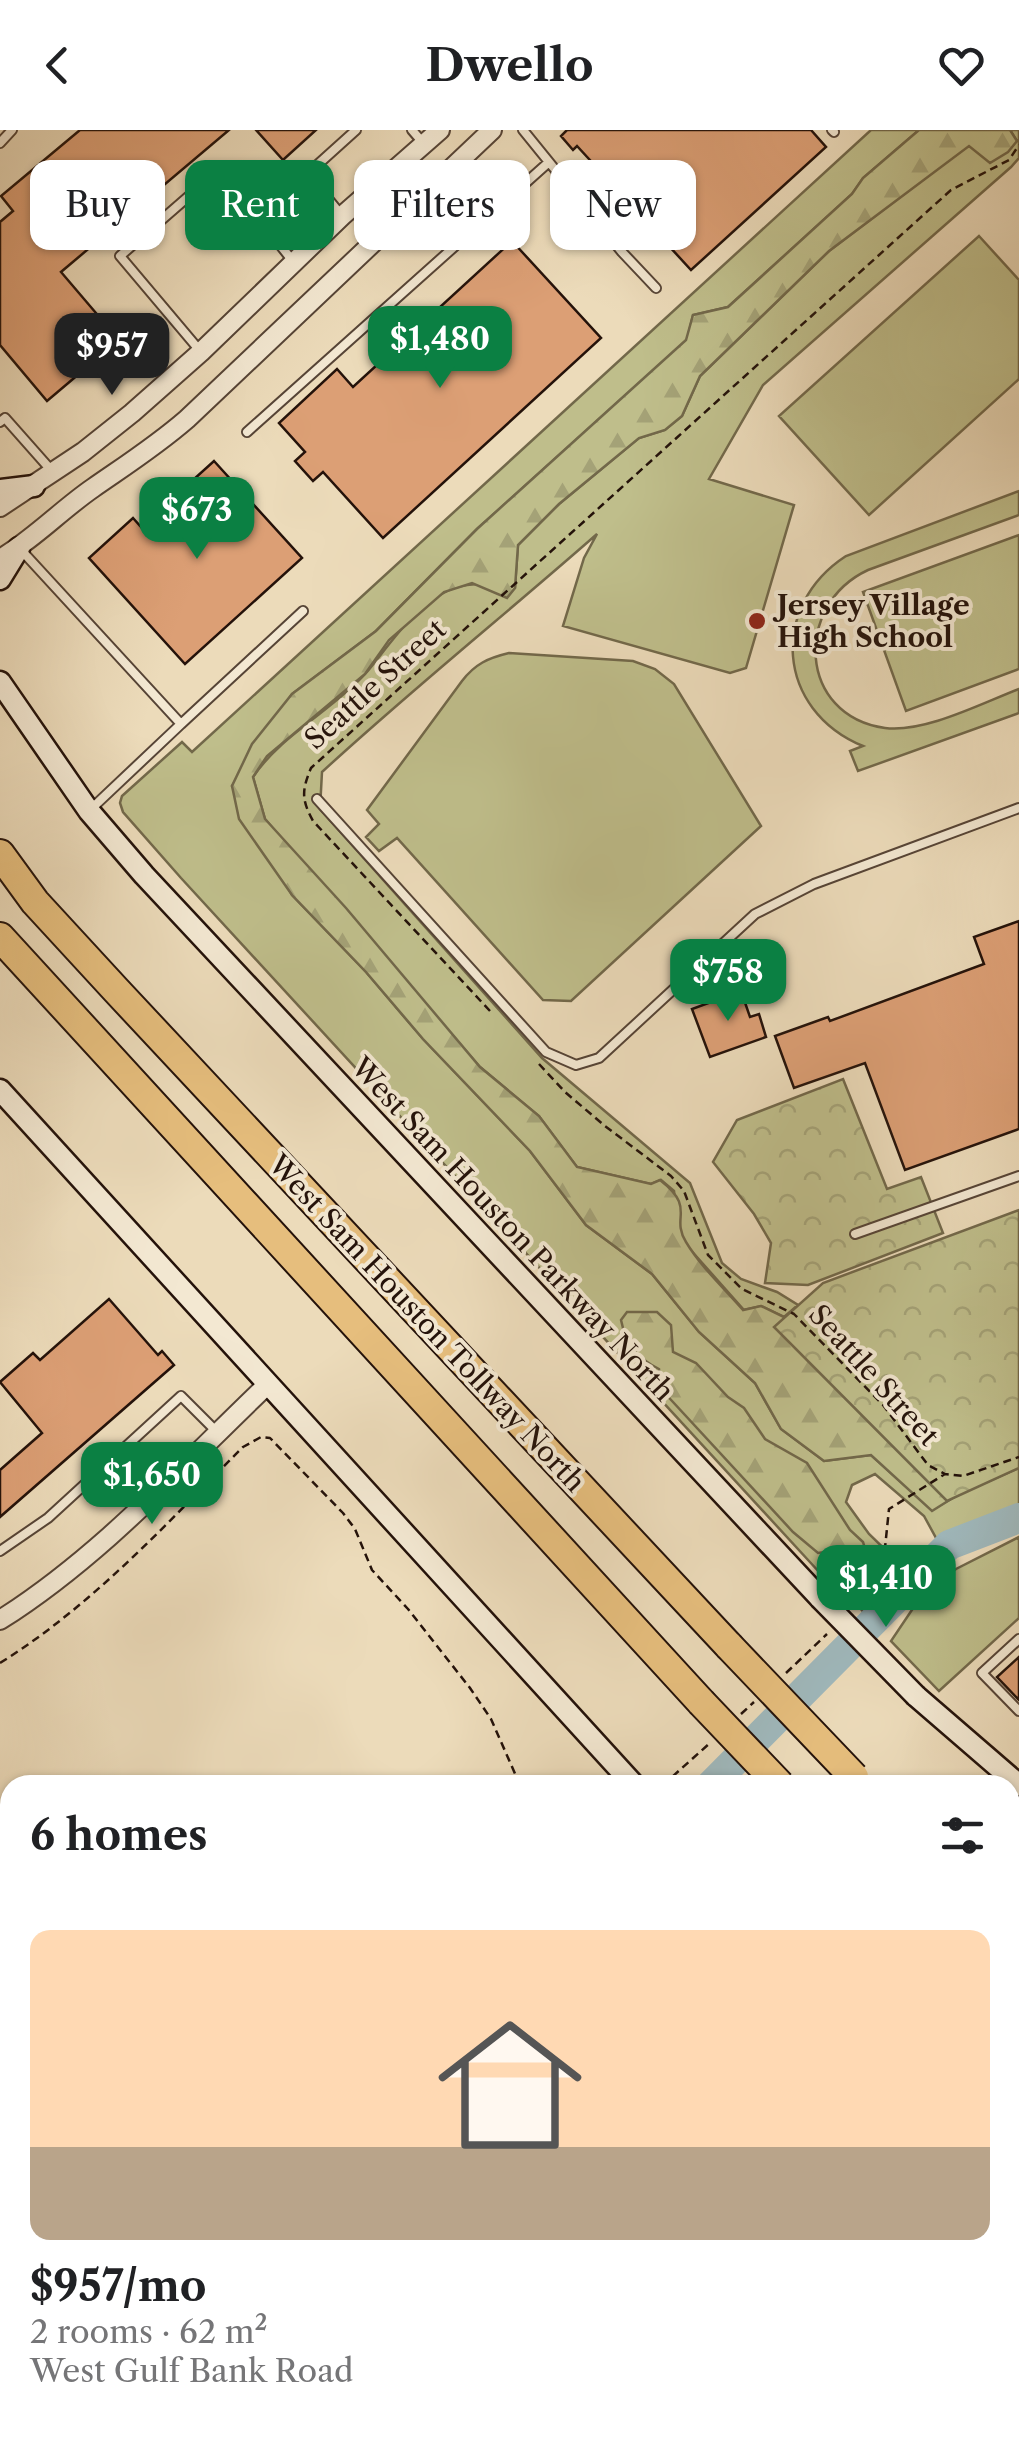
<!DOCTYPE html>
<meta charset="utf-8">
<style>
:root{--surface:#fff;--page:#f6f6f6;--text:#202124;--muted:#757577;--line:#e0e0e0;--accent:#0b8043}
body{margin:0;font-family:"Libre Caslon Text",serif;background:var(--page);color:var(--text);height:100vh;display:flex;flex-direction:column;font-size:38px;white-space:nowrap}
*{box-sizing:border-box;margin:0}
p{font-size:32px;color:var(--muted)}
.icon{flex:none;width:55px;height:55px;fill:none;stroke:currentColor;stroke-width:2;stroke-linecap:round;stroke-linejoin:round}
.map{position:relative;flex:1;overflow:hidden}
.side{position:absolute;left:0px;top:1645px;width:1020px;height:670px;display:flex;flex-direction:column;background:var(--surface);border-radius:30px 30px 0 0;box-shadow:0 2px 8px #0004}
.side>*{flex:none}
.hud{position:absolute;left:30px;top:30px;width:960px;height:90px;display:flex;gap:20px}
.price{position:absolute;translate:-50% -85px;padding:0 22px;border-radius:20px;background:var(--accent);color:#fff;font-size:32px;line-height:65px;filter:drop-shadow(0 2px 5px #0008)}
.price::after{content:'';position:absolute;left:50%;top:60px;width:30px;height:22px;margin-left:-15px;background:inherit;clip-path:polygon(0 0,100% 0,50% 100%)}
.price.selected{background:#222;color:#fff}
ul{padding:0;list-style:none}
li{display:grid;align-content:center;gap:20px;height:530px;padding:0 30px}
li+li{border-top:2px solid var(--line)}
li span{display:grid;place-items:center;height:310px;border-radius:20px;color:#555}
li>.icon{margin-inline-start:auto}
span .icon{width:180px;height:180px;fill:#fffc;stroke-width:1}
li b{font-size:42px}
h2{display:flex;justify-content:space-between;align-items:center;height:120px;padding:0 30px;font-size:42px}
.chip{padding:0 35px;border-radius:20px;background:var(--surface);box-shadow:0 2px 8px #0004;font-size:35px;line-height:90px}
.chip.selected{background:var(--accent);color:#fff}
header{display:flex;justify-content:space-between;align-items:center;height:130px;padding:0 30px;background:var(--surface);font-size:45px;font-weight:800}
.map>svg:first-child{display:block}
</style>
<header><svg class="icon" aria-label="back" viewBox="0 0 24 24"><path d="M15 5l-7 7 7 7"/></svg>Dwello<svg class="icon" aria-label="heart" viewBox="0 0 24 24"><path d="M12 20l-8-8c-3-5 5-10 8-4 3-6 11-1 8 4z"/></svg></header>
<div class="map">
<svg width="1019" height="2315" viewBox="0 0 1019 2315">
<defs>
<pattern id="forest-firs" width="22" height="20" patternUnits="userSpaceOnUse" patternTransform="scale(2.5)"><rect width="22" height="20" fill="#bfbe8b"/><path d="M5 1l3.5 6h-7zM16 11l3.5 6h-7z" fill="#a4a277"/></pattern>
<pattern id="park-crowns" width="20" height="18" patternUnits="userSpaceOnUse" patternTransform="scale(2.5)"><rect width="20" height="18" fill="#bfbe8b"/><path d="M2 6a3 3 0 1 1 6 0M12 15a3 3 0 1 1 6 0" fill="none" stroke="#a4a277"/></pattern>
</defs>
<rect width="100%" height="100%" fill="#ecdbba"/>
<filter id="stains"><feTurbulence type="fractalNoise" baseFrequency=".002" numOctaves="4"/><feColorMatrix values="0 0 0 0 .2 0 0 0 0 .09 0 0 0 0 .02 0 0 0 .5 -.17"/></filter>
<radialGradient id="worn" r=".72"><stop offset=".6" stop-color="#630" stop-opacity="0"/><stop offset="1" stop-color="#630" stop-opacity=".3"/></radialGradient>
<path fill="#bfbe8b" stroke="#72684a" stroke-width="2.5" d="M871,0H919L863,48L852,64L728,177L693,185L687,210L477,399L376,501L292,564L232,656L292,765L366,842L423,909L530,1021L586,1095L652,1144L699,1202L755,1253L781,1299L824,1331L871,1325L932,1380L959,1364L1019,1338V1379L941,1417L924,1386L875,1344L852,1355L846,1372L869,1404L900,1434L881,1457L868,1487L831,1446L820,1443L181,748L123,682L120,673L122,666L182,612L192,622Z
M1010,0H1019V28L1011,37L763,255L709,349L794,375L746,538L730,543L563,496L584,428L597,404C506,484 411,560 322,642L320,679L542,928L690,1053L722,1133L741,1149L777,1162L798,1175L784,1187L761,1176L744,1180L688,1117L679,1101L674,1061L661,1050L651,1054L577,1037L539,986L480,937L265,689L253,647C282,604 332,581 366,543C388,517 415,475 447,461C469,450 491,455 515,457L518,415L559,374L639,308L665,300L682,286L700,246L829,121L969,15L1017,11Z
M979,106L1019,150V249L869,385L779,286Z
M1019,361V385L868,440C793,475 798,586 885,598C925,603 982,573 1019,559V583L858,641L850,621L863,616C776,580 769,476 846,426Z
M1019,405V539L906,581L863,462Z
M509,523L633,531L655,539L674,554L761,696L571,871L543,870L397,708L379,721L366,707L379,694L367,680L462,551C475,534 488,528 509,523Z
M1019,1407V1488L939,1561L891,1511L924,1462L956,1439Z
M0,1924L10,1927V2086L0,2082Z"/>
<path fill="url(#forest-firs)" stroke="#72684a" stroke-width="2.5" d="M919,0H1010L1017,11L1008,22L990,33L969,16L829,121L700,246L682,286L665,300L639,308L559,374L518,415L515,458L507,468L472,453L444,462L389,510L365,544L267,626L253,647L265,689L346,778L480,937L539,986L577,1037L651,1054L660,1050C697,1079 670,1086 686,1112C701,1137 724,1158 743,1180L761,1176L784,1187L959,1364L932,1381L871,1325L824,1331L781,1299L755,1253L699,1202L652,1144L586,1095L530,1021L423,909L366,842L292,765L239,689L232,656L252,614L292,564L376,501L477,399L686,210L693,185L728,177L852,64L863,48Z
M627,1182H657L671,1195L673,1222L696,1233L728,1267L744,1278L765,1309L807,1333L850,1400L863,1412L866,1422L851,1429L839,1420L818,1423L793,1402L661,1259L659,1239C637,1228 626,1215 621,1190Z"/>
<path fill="url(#park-crowns)" stroke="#72684a" stroke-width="2.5" d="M843,949L887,1059L921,1047L943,1103L808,1155L765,1153L771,1113L754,1084L713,1032L737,990Z
M1019,1080V1338L947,1371L774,1197L823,1153Z"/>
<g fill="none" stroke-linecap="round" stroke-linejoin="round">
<path stroke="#9fb8bc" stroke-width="30" d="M711,1655L949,1415L1019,1388"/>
</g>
<path fill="#dc9f75" stroke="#24120a" stroke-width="2.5" d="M80,0H229L61,142L119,210L47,271L0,215V92L13,81L1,66Z
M256,0H316L283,30Z
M567,0H811L826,17L691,140L577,16L573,20L561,6Z
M512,111L601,208L383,408L323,342L313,351L295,331L305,322L279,293L337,239L353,257Z
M214,331L302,428L185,534L89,428L133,388L141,397Z
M1019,791V999L905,1040L865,933L794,958L775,906L828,887L830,891L984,834L974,807Z
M741,861L750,887L759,884L766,907L710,927L692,879Z
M109,1169L158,1225L162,1221L174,1235L0,1387V1340L42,1303L0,1252L33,1223L40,1230Z
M1019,1527V1570L997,1547Z"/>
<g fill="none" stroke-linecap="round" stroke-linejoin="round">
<g stroke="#564436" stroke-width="12">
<path id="service" d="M412,0L424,14
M523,0L622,122L656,158
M832,0L834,2
M0,13L12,0
M342,86L312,49L315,37L356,0
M201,222L120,126L220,39L292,130
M0,292L5,288L51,340
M247,302L549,32
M22,421L181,594L303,481
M317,669L546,922L576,935L599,928L755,784L814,754L1019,678
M90,680L181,594
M855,1104L1019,1046
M0,1421L48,1388L181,1266L217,1302
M1019,1509L982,1543L1019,1581
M1010,2121L1019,2114
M1010,2231L1019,2238
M496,2305L505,2315
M701,2305L710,2315
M912,2305L921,2315
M181,2315V2305
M828,2315L839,2305"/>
</g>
<g stroke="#564436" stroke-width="22">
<path id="tertiary" d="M0,377L83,322L132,283L201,222L342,86L440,0
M0,429C34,409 61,380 93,358C126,335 156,316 187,289L492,0
M0,1490C100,1427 181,1337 266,1256"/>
</g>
<g stroke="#24120a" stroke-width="25">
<path id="secondary" d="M0,360L34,356
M0,449L19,418
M0,552L89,681L144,745L820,1468
M0,960L634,1655
M916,1566L1019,1655
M1010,1998L1019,2005"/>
</g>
<g stroke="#24120a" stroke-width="32">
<path id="motorway" d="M0,724L35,772L116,860L729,1516
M0,807L701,1572
M1010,1788L1019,1795
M1010,1865L1019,1872"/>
</g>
<path stroke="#24120a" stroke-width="2.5" stroke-dasharray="8 5" stroke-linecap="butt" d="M490,881L313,691C301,669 302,660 311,638L951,60L1009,30L1019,15
M539,934L565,962L605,996L671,1046L684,1061L708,1125L742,1159L794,1184L883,1275L928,1335L945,1344
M851,1474L883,1437L889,1379L945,1344L963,1346L1019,1327
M0,1533C93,1475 166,1394 243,1317L261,1307L270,1308L343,1383L355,1399L372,1440L408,1479L470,1558L491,1589L520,1655
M786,1543L827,1504
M741,1584L754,1572
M663,1655L710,1613
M0,1899L10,1901"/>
<use href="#service" stroke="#f3e8d2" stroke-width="8"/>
<use href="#tertiary" stroke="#f3e8d2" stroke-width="18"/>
<use href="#secondary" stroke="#f3e8d2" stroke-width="20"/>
<use href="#motorway" stroke="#e6be7d" stroke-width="28"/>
<g stroke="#24120a" stroke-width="25" stroke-linecap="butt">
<path id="secondary-bridge" d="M820,1468L916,1566"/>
</g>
<g stroke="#24120a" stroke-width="32" stroke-linecap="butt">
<path id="motorway-bridge" d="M729,1516L854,1647
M701,1572L780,1655"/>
</g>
<use href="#secondary-bridge" stroke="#f3e8d2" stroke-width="20"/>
<use href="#motorway-bridge" stroke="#e6be7d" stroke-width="28"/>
</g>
<circle fill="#8f2418" stroke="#f3e8d2" stroke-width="4" cx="757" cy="491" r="10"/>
<g text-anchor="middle" stroke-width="8" stroke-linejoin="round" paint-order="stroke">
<g font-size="28" font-weight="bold" fill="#24120a" stroke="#f3e8d2" text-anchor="start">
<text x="777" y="485">Jersey Village<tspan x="777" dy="32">High School</tspan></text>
</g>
<g font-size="28" fill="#24120a" stroke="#f3e8d2">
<text transform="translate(375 554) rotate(-42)" y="10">Seattle Street</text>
<text transform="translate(513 1099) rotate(47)" y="10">West Sam Houston Parkway North</text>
<text transform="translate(427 1193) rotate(47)" y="10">West Sam Houston Tollway North</text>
<text transform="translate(874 1245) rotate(48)" y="10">Seattle Street</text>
</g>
</g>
<rect width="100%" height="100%" filter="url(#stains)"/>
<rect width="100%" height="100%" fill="url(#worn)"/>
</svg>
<b class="price" style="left:440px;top:261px">$1,480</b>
<b class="price selected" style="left:112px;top:268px">$957</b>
<b class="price" style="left:197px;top:432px">$673</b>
<b class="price" style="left:728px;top:894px">$758</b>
<b class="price" style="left:152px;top:1397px">$1,650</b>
<b class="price" style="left:886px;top:1500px">$1,410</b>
<div class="hud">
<a class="chip">Buy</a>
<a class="chip selected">Rent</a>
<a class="chip">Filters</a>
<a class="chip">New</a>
</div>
<section class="side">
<h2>6 homes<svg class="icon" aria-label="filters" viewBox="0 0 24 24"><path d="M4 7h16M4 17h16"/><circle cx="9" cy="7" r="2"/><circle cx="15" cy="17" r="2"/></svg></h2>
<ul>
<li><span style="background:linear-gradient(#ffd9b3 70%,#b9a48a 0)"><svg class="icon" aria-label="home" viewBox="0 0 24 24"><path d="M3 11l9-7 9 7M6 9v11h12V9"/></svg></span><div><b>$957/mo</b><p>2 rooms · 62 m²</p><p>West Gulf Bank Road</p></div></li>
</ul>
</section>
</div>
